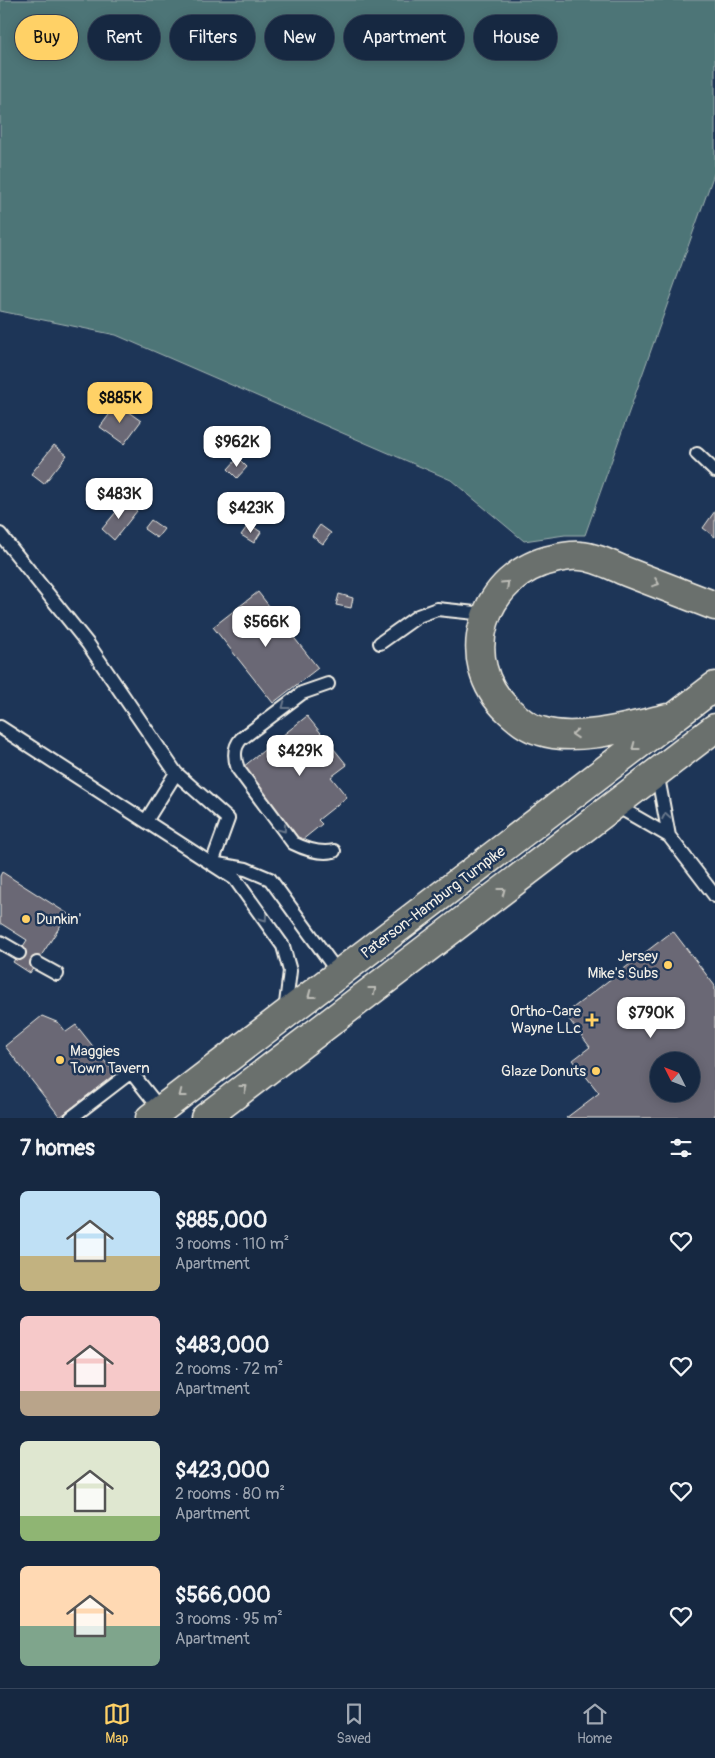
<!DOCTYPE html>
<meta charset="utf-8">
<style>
:root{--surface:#162841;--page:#1f3048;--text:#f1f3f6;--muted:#9ea6b1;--line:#35445a;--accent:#ffd166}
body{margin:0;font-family:Pangolin,sans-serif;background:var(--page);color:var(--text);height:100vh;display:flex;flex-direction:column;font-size:19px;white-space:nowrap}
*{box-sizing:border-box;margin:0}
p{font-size:16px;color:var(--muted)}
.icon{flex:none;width:28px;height:28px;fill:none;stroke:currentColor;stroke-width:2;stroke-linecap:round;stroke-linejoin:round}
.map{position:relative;height:1118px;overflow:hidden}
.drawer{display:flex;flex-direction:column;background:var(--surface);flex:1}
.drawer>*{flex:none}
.hud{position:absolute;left:15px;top:15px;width:685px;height:45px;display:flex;gap:10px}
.needle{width:32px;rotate:312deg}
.controls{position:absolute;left:650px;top:1052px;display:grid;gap:10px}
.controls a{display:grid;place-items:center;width:50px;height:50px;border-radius:50%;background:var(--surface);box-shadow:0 2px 12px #0003,0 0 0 1px var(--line);font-size:25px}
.price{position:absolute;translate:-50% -42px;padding:0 11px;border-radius:10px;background:#fff;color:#222;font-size:16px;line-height:32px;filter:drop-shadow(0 1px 2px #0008)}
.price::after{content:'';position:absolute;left:50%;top:30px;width:15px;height:11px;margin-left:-8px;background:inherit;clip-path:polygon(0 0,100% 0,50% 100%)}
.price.on{background:var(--accent);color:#111}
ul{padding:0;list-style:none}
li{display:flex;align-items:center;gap:15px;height:125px;padding:0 20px}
li span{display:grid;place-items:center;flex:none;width:140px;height:100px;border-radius:8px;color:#555}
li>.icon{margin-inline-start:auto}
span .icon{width:60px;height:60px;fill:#fffc;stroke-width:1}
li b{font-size:21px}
h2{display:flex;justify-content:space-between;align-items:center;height:60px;padding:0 20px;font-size:21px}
.tag{padding:0 18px;border-radius:22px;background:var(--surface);box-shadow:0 2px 12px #0003,0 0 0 1px var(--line);font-size:18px;line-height:45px}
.tag.on{background:var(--accent);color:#111}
.tab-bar{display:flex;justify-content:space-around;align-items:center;height:70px;border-top:1px solid var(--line);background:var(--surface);font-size:14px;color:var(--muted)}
.tab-bar a{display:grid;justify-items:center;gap:2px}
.tab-bar .on{color:var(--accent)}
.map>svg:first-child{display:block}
</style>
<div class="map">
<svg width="715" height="1118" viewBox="0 0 715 1118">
<rect width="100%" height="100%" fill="#1d3557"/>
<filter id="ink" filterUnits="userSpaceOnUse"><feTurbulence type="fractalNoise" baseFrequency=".02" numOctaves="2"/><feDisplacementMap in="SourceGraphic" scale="10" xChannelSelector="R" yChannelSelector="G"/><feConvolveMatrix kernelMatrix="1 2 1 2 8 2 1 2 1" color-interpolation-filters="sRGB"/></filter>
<g filter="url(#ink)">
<path fill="#4d7477" stroke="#a0b2b0" d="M0,0H715V171L585,535H565L524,541L451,480L116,335L0,311Z"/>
<path fill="#6b6875" stroke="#f4f1e8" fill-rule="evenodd" d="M117,404L141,421L124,444L100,427Z
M54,445L67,455L44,484L31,474Z
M238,458L247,467L237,478L228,469Z
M117,482L143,502L138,509L112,489Z
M125,501L137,511L114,540L102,529Z
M715,511V537L703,528Z
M151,520L164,529L157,538L144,529Z
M249,524L261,532L254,543L241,535Z
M320,525L331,533L323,544L312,536Z
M258,592L318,668L273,703L213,627Z
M339,594L353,598L351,608L336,605Z
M307,716L347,765L331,777L347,797L318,820L322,824L301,841L243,767Z
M2,872L68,914L30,973L13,962L27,940L0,923V876Z
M673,931L715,986V1118H566L599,1093L573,1060L590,1047L565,1014ZM659,1061H691V1094H659Z
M42,1016L59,1023L66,1032L76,1025L115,1074L60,1117L5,1046Z"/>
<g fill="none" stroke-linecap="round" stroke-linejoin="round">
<g stroke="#f4f1e8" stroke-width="16">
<path id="service" d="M697,454L715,471
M0,534L88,644L176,773L228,819L212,863L246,869L270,879L339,974
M380,643L418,616L437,609L485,614
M328,684L302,693L241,739C233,748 234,758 238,769L293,843C305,849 321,854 334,851
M0,727L235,879L283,946L290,971L285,1012
M615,805L669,836L657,772
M146,821L176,773
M669,836L715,896
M0,942L19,953
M37,963L57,974
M71,1118L131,1072L161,1110"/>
</g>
<g stroke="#f4f1e8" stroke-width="31">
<path id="primary" d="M668,718C632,726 576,743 541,731C528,728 519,720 509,711C454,661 483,573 554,559C562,557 571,555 580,556C596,557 612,566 627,572C656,583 686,595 715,606
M150,1118L715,686
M205,1118L715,728"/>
</g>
<use href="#service" stroke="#1d3557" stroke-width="12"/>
<use href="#primary" stroke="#6b706d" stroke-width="28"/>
</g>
<defs><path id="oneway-chevron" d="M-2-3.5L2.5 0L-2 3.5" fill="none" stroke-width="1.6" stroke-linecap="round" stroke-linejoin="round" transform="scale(1.25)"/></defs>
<g stroke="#bdbdb7">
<use href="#oneway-chevron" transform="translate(656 583) rotate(21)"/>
<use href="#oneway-chevron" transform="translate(506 584) rotate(-44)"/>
<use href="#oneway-chevron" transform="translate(575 734) rotate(176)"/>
<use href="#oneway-chevron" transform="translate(635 747) rotate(143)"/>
<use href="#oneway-chevron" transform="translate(502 891) rotate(-37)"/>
<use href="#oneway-chevron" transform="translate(373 990) rotate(-37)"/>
<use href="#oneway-chevron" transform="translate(311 995) rotate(143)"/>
<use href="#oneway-chevron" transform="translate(244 1088) rotate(-37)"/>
<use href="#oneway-chevron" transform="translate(182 1094) rotate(142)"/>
</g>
<g stroke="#68778a">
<use href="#oneway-chevron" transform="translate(285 706) rotate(143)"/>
<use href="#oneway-chevron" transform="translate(666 816) rotate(-100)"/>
<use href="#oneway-chevron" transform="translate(283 829) rotate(53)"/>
<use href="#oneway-chevron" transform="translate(264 918) rotate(54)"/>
</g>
</g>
<g fill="#ffd166" stroke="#1d3557" stroke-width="2">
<circle cx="26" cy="919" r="5"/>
<circle cx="668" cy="965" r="5"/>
<path d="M589.5 1012.5h5v5h5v5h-5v5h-5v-5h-5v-5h5z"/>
<circle cx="60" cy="1060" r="5"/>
<circle cx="596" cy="1071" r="5"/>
</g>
<g text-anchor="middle" stroke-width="5" stroke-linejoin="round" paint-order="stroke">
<g font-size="15" fill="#f4f1e8" stroke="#1d3557">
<text transform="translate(433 902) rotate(-37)" y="5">Paterson-Hamburg Turnpike</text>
</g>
<g font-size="15" fill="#f4f1e8" stroke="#1d3557" text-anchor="end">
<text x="36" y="924" text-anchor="start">Dunkin'</text>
<text x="658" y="961">Jersey<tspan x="658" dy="17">Mike's Subs</tspan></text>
<text x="581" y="1016">Ortho-Care<tspan x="581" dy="17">Wayne LLc</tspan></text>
<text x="70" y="1056" text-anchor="start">Maggies<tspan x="70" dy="17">Town Tavern</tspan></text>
<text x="586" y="1076">Glaze Donuts</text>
</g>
</g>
</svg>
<div class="controls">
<a><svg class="needle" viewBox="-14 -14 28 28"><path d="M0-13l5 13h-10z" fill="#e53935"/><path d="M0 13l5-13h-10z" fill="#9ea6b1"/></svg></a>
</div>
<b class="price on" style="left:120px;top:424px">$885K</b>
<b class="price" style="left:237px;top:468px">$962K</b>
<b class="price" style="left:119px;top:520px">$483K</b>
<b class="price" style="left:251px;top:534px">$423K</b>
<b class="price" style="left:266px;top:648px">$566K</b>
<b class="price" style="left:300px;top:777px">$429K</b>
<b class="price" style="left:651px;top:1039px">$790K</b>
<div class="hud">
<a class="tag on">Buy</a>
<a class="tag">Rent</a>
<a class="tag">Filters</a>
<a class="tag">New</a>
<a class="tag">Apartment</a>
<a class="tag">House</a>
</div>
</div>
<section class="drawer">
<h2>7 homes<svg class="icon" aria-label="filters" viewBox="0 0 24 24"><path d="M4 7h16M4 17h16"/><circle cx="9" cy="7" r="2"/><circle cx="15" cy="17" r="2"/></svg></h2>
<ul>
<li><span style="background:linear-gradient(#bfe0f5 65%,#c2b280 0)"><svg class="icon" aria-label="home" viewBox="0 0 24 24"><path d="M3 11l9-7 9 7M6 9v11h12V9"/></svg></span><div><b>$885,000</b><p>3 rooms · 110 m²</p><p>Apartment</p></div><svg class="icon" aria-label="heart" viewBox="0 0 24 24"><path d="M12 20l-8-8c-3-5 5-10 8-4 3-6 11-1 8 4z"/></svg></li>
<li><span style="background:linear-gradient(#f6c9c9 75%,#b9a48a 0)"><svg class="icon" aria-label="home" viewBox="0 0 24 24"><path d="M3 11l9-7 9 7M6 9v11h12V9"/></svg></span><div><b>$483,000</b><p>2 rooms · 72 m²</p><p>Apartment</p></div><svg class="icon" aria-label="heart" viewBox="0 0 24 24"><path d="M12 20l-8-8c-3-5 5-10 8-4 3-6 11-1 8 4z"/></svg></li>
<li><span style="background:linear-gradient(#dfe7d0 75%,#8fb573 0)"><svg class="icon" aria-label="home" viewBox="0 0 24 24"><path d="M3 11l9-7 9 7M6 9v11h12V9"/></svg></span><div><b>$423,000</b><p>2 rooms · 80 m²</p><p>Apartment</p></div><svg class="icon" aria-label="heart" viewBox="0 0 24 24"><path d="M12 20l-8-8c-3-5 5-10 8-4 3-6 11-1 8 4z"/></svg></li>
<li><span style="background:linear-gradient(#ffd9b3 60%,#7fa58c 0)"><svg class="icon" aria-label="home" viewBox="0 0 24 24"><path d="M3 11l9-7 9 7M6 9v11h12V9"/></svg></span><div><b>$566,000</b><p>3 rooms · 95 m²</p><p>Apartment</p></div><svg class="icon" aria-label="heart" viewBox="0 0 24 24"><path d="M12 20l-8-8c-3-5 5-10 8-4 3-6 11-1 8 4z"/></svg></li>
</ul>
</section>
<nav class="tab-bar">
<a class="on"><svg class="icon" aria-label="map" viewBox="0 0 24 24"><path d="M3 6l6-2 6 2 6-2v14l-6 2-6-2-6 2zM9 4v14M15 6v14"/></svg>Map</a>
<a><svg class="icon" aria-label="saved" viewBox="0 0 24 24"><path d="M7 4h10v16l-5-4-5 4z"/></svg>Saved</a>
<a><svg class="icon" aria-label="home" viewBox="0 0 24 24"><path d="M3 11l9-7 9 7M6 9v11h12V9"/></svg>Home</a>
</nav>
